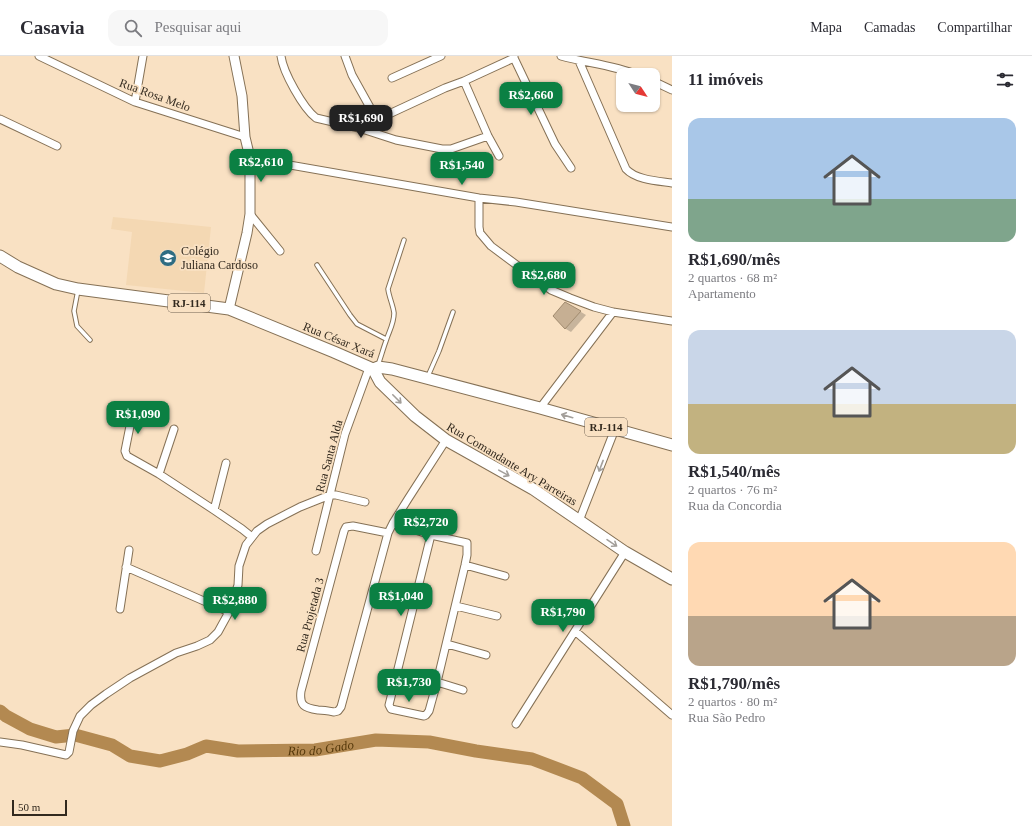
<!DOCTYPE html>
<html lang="pt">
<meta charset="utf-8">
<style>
:root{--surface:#fff;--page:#f7f7f7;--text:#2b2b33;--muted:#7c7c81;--line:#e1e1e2;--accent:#0b8043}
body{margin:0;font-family:"Times New Roman",serif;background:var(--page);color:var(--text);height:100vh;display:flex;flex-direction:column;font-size:15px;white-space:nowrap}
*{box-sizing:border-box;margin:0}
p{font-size:13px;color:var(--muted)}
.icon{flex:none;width:22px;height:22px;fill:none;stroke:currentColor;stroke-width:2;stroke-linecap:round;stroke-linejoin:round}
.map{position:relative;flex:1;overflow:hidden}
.drawer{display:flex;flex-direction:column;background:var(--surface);width:360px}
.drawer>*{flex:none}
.needle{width:26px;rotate:126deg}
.tools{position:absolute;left:616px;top:12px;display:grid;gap:8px}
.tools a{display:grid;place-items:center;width:44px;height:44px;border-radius:8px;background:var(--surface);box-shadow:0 1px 3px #0004;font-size:20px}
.scale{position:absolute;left:12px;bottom:10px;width:55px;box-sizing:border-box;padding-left:4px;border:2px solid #32291e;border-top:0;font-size:11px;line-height:14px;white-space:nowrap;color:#32291e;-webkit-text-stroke:3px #f9e1c3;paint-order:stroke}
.price{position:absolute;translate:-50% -34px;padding:0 9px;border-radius:8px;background:var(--accent);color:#fff;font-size:13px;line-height:26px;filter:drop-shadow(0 1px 2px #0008)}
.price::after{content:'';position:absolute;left:50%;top:24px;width:12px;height:9px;margin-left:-6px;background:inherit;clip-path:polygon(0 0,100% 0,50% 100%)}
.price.on{background:#222;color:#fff}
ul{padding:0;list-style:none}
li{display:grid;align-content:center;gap:8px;height:212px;padding:0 16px}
li span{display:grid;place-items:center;height:124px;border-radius:12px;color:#555}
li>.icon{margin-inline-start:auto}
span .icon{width:72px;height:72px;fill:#fffc;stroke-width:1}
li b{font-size:17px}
h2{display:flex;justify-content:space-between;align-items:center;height:48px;padding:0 16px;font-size:17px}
header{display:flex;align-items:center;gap:24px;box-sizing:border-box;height:56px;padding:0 20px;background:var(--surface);border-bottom:1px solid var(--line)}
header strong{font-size:19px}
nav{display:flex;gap:22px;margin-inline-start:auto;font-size:14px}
.search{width:280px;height:36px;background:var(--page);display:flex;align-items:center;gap:10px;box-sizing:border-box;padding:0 14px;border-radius:12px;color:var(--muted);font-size:15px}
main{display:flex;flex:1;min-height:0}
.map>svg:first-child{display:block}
</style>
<header>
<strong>Casavia</strong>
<div class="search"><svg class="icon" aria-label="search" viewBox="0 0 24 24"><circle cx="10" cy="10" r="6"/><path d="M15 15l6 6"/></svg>Pesquisar aqui</div>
<nav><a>Mapa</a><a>Camadas</a><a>Compartilhar</a></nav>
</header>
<main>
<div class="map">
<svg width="672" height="770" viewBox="0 0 672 770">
<rect width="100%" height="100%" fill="#f9e1c3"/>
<path fill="#f4d8b3" d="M113,161L211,171L204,237L126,229L132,176L111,173Z"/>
<path fill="#0003" d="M566,247L586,259L571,276L566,273L554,260Z"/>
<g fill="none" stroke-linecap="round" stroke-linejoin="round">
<path stroke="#b38951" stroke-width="13" id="s1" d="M0,655L6,660L30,673L56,681L75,679L112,689L130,700L160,705L187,698L206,690L238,695L315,694L376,684L429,686L476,695L532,703L582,722L617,748L624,770"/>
</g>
<path fill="#c6af93" stroke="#a18b6f" d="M565,246L581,255L565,273L553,260Z"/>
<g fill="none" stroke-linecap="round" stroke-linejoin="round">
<g stroke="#857156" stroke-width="5.5">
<path id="service" d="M317,209L350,259L357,268L386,283
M78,234L74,255L77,270L90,284
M378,309C381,301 383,293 386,285C389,275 394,268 394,257C393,249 389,241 388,233L404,184
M428,320L439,295L453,256"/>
</g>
<g stroke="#857156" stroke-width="9">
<path id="minor" d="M39,0L135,46L245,81
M281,0C283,16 303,52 316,62L359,72L396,84L442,93H451L488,80
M345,0L352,19L377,64
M514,0V2L555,88L571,112
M561,0C587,7 613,9 638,19
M579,5L626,113C636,124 658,125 672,127
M392,22L441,0
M464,25L514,2
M653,25L672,34
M135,46L143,0
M0,63L57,90
M359,72L445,32L464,25L488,80L499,100
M250,102L479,142L516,146L672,171
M479,142V171L480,177L491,190L537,224L551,234L570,242L594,251L613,256L672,265
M250,158L280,195
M540,352L613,256
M132,360L125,395L127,400L159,418L214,454L242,473L252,481
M159,418L174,373
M214,454L226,407
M579,465L615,373
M393,467L431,479L467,487V499L465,509L437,626L429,655L426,659L424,660L391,653L389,649L431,479
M388,477L353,470L346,471L344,475L301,635C299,650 305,652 318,654C323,654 329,655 334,656L338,655L341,651L388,477L393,467L408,443L446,384
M316,495L345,378L369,312
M465,509L505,520
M126,511L229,556
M456,550L497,560
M120,553L129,494
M575,575L672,659
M447,588L486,599
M437,626L463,634
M516,668L625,496
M0,686L22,689L66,699L69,696L73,675L80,660L91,649L106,638L130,622L176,597L197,590L210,584L218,576L229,556L238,529L239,510L246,489L257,475L267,468L300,451L330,439H336L365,446"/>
</g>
<g stroke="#857156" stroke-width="11">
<path id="tertiary" d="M229,253L247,177L250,158V102L245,81L242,40L234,0"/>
</g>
<g stroke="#857156" stroke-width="13">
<path id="primary" d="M0,200L18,211L56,228L78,233L229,253L334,296L373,313L378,311L392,313L540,352L672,389
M373,313L380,326L415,360L446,384L533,433L625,496L672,523"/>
</g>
<use href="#service" stroke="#fff" stroke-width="3.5"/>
<use href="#minor" stroke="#fff" stroke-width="7"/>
<use href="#tertiary" stroke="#fff" stroke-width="9"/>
<use href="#primary" stroke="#fff" stroke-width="11"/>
</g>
<defs><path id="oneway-shaft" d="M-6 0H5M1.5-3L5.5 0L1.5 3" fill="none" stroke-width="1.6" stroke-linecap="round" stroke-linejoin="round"/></defs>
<g stroke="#a39f9a">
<use href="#oneway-shaft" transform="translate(397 343) rotate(45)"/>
<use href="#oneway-shaft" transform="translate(567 360) rotate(-164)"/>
<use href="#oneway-shaft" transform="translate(601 410) rotate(111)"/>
<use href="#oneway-shaft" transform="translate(504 417) rotate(29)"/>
<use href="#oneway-shaft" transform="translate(612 487) rotate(34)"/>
</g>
<defs>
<g id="school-disc" transform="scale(0.9)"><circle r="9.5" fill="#2e6c82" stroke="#f9e1c3"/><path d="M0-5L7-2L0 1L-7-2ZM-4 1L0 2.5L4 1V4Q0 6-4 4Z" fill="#fff"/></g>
</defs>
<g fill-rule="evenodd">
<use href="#school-disc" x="168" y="202"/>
</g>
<g text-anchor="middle" stroke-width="3.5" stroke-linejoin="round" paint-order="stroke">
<g fill="#f9e1c3" stroke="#6e6050" stroke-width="1">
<rect x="168" y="238" width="42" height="18" rx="3"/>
<rect x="585" y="362" width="42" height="18" rx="3"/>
</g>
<g font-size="11" font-weight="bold" fill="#32291e">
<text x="189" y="251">RJ-114</text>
<text x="606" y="375">RJ-114</text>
</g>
<g font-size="12" fill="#32291e" stroke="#f9e1c3">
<text transform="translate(155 39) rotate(20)" y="4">Rua Rosa Melo</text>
<text transform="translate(339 284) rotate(22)" y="4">Rua César Xará</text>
<text transform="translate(329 400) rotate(-75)" y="4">Rua Santa Alda</text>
<text transform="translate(512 408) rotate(31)" y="4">Rua Comandante Ary Parreiras</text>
<text transform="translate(310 559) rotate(-75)" y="4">Rua Projetada 3</text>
</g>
<g font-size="12" fill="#32291e" stroke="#f9e1c3" text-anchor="start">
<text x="181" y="199">Colégio<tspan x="181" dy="14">Juliana Cardoso</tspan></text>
</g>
<g font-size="13" font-style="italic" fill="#56390b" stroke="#f9e1c3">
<text dy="5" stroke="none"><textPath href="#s1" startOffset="335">Rio do Gado</textPath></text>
</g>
</g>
</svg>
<div class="tools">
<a><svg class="needle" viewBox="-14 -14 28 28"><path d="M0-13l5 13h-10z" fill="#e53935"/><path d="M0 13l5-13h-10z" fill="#7c7c81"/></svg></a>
</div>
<div class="scale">50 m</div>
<b class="price" style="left:531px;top:60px">R$2,660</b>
<b class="price on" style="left:361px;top:83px">R$1,690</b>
<b class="price" style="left:261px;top:127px">R$2,610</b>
<b class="price" style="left:462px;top:130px">R$1,540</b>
<b class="price" style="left:544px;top:240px">R$2,680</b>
<b class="price" style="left:138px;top:379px">R$1,090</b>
<b class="price" style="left:426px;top:487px">R$2,720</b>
<b class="price" style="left:401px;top:561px">R$1,040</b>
<b class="price" style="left:235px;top:565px">R$2,880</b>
<b class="price" style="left:563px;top:577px">R$1,790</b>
<b class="price" style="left:409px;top:647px">R$1,730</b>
</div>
<section class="drawer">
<h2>11 imóveis<svg class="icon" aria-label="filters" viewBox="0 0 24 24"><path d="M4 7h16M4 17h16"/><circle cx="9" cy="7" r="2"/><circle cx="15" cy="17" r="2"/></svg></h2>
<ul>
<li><span style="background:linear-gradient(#a9c7e8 65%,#7fa58c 0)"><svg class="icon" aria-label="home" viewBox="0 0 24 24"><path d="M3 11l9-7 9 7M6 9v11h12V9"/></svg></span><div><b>R$1,690/mês</b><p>2 quartos · 68 m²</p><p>Apartamento</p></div></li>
<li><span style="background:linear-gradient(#c9d6e8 60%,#c2b280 0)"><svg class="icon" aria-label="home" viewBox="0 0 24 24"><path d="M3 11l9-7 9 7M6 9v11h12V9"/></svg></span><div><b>R$1,540/mês</b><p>2 quartos · 76 m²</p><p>Rua da Concordia</p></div></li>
<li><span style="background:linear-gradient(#ffd9b3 60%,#b9a48a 0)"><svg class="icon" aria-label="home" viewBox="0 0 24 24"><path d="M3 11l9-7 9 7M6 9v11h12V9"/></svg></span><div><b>R$1,790/mês</b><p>2 quartos · 80 m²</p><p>Rua São Pedro</p></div></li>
</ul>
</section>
</main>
